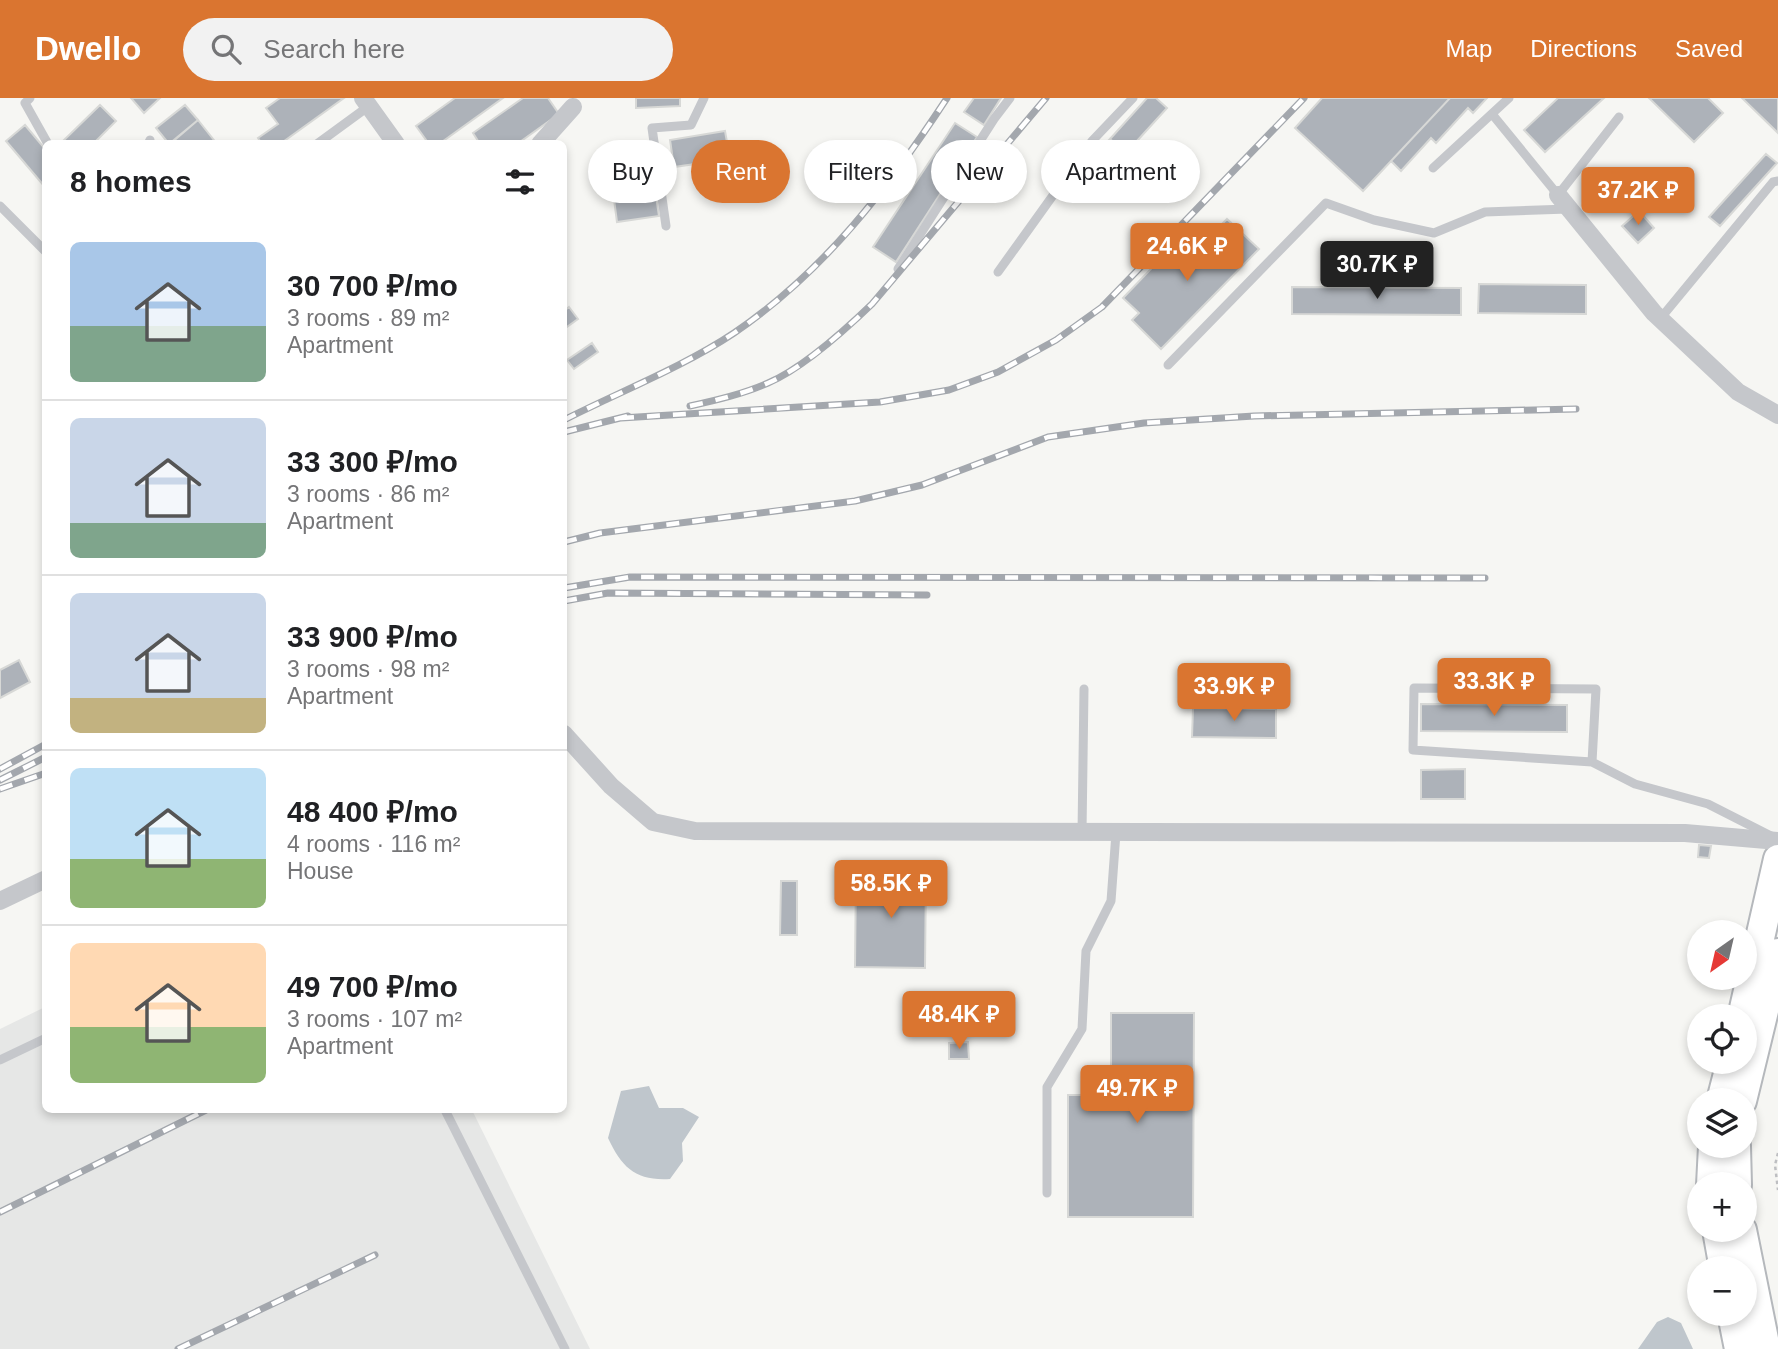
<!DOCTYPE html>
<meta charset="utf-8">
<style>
:root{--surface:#fff;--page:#f2f2f2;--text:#202124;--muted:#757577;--line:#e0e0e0;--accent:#da7530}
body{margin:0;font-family:Arial,sans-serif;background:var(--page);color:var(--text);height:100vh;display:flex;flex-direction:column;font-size:26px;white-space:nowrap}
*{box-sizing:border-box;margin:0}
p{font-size:23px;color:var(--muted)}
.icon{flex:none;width:38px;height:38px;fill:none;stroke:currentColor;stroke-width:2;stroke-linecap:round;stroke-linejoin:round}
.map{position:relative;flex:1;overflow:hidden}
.side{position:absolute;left:42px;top:42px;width:525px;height:973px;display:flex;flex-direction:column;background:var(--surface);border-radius:10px;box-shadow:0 4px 10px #0003}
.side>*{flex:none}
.guide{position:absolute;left:588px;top:42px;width:665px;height:63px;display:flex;gap:14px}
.needle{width:46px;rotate:214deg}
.buttons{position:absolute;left:1687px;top:822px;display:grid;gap:14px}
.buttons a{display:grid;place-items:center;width:70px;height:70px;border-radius:50%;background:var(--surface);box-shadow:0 4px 10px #0003;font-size:35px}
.price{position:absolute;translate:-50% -60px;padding:0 16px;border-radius:7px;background:var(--accent);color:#fff;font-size:23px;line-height:46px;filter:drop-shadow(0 2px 4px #0008)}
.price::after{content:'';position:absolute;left:50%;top:42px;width:21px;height:16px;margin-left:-10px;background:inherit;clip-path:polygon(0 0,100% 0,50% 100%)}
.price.current{background:#222;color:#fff}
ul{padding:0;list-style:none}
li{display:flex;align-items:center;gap:21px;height:175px;padding:0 28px}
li+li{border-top:2px solid var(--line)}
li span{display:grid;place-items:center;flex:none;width:196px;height:140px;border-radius:10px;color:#555}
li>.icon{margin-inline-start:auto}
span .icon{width:84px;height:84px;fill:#fffc;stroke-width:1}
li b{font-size:30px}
h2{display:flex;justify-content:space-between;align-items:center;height:84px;padding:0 28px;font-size:30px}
.chip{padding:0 24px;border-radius:32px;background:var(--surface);box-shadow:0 4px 10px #0003;font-size:24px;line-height:63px}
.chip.current{background:var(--accent);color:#fff}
header{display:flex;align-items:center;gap:42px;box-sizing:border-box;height:98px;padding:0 35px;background:var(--accent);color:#fff}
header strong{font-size:33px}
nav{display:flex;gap:38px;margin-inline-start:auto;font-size:24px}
.search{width:490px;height:63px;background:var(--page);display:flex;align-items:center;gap:18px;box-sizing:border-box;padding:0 24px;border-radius:38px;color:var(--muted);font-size:26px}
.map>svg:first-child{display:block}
</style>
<header>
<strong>Dwello</strong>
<div class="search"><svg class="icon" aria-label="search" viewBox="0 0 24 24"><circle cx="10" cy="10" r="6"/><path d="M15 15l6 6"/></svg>Search here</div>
<nav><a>Map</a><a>Directions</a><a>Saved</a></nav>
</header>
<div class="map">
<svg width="1778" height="1251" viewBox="0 0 1778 1251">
<rect width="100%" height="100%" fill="#f6f6f3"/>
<path fill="#e6e7e6" d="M45,909L46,1012H472L590,1251H0V931Z"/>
<path fill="#bfc6cc" d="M649,988L659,1010H683L699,1019L682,1045L683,1063L670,1081C636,1083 622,1070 608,1040L621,993Z
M1668,1219L1681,1225L1693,1251H1638L1657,1224Z"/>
<path fill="#adb2b9" stroke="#d7d8d6" stroke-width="2" d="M131,0H160L144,15Z
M280,0H344L280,46H262L258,40L278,26L266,10Z
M455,0H503L439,46H429L416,28Z
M523,0H548L559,16L517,46H480L473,35Z
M636,0H680V8L636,10Z
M974,0H1001L984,27L964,14Z
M1147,0H1156L1167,10L1126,55L1110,41Z
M1322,0H1450L1363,93L1295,30Z
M1450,0H1487L1473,15L1468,10L1436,45L1431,40L1401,73L1391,63Z
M1558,0H1604L1545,54L1524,32Z
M1649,0H1708L1723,15L1694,44Z
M1742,0H1778V35Z
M100,7L116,23L93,46H64L62,44Z
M185,7L198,22L169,46L156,30Z
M198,22L217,46H170Z
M955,25L977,39L896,164L873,149Z
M25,27L46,52L45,89L6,43Z
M725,33L730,61L674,69L670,42Z
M1110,41L1126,55L1097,86L1081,72Z
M1766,56L1777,65L1720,128L1709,119Z
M651,65L659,118L617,124L610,71Z
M1081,72L1097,86L1081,103L1066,89Z
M1639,113L1654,130L1638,145L1622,128Z
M1227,121L1259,151L1161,251L1132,222L1139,215L1123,200L1171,150L1185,164Z
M1479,186L1586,187V216L1478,215Z
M1292,189L1461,190V217L1292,216Z
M569,209L578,221L564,231V213Z
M592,245L598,254L574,271L567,262Z
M19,562L30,584L0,600V572Z
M1421,606L1567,607V634L1421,633Z
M1193,610L1276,611V640L1192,639Z
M1465,671V701H1421V672Z
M1699,747L1711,748L1709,760L1698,759Z
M856,774L926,775L925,870L855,869Z
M781,783H797V837H780Z
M1111,915H1194L1193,1119H1068V997H1111Z
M968,944L969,961H949V945Z"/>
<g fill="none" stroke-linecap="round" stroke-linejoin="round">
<g stroke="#b5b8bc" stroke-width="32">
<path id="primary" d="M1742,919L1778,761
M1721,1003L1731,964
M1742,1003L1778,855
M1736,1048L1737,1087
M1711,1087L1713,1048
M1717,1132L1724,1171
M1742,1132L1766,1251
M1732,1216L1739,1251"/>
</g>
<path stroke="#bebfc2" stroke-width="2.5" stroke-dasharray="3.5 3.5" stroke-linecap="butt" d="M1778,1055L1775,1067L1778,1092"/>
<path stroke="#c5c7cb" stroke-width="9" d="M30,0L25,5L48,46
M1492,16L1558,97L1619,19
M148,46L150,42
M317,46L369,8
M1433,70L1509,0
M0,108L46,154
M666,128L652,30L691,27L704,0
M898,171L994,21L1010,0
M998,174L1092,43L1133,0
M1660,221L1773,84L1778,83
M1168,267L1326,105L1374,122L1434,135L1485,114L1568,111
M1592,664L1596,591L1414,590L1413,652L1592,664L1635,686L1708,706L1771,738
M1082,735L1084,591
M0,962L46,940
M445,1012L565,1251
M1047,1095V989L1082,931L1086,853L1111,803L1116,735"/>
<path stroke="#c5c7cb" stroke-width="18" d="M363,0L396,46
M540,46L573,9
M1558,97L1654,215L1738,294L1778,317
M564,636L611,688L653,724L695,733L1685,735L1778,743
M0,803L46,781"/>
<use href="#primary" stroke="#fff" stroke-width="28"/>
<g stroke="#a3a7ad" stroke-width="7">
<path id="rail" d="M690,308C717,302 743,296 768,285C803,270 845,232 872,206L1046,0
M621,320L880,304L949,292L998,274L1056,242L1102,209L1304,0
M564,322C619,294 683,269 734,235C825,173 888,90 947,0
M564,334L628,318
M564,444L600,435L855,403L922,387L1048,339L1144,325L1254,318L1576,311
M564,490L630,479L1485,480
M564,503L608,495L927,497
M0,671L46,646
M0,682L46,659
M0,691L46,675
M0,1114L206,1012
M178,1251L375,1157"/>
</g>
<use href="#rail" stroke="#fff" stroke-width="4.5" stroke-dasharray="13" stroke-linecap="butt"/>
</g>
</svg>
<div class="buttons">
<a><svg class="needle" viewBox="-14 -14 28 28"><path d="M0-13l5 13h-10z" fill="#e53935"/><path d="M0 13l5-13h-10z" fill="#757577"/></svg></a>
<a><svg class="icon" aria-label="locate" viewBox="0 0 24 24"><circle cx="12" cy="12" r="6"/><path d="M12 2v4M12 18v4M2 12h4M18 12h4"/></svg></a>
<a><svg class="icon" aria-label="layers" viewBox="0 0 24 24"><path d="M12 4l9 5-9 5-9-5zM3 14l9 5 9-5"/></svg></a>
<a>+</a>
<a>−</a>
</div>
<b class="price" style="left:1638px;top:129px">37.2K ₽</b>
<b class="price" style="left:1187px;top:185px">24.6K ₽</b>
<b class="price current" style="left:1377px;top:203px">30.7K ₽</b>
<b class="price" style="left:1494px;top:620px">33.3K ₽</b>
<b class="price" style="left:1234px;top:625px">33.9K ₽</b>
<b class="price" style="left:891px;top:822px">58.5K ₽</b>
<b class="price" style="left:959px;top:953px">48.4K ₽</b>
<b class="price" style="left:1137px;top:1027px">49.7K ₽</b>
<div class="guide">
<a class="chip">Buy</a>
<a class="chip current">Rent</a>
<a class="chip">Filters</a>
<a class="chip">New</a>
<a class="chip">Apartment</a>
</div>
<section class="side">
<h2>8 homes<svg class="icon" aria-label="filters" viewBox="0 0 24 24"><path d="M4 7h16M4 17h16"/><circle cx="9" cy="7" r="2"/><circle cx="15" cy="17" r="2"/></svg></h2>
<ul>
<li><span style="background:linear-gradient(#a9c7e8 60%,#7fa58c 0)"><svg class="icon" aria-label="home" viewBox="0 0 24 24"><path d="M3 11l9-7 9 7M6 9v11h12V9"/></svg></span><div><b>30 700 ₽/mo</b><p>3 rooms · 89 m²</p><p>Apartment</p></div></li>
<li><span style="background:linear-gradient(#c9d6e8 75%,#7fa58c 0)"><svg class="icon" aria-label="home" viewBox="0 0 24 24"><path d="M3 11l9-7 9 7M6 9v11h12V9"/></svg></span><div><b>33 300 ₽/mo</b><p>3 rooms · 86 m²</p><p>Apartment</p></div></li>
<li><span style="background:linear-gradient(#c9d6e8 75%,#c2b280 0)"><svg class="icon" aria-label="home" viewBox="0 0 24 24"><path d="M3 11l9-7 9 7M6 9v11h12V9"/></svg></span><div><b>33 900 ₽/mo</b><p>3 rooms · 98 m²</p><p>Apartment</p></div></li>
<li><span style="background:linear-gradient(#bfe0f5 65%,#8fb573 0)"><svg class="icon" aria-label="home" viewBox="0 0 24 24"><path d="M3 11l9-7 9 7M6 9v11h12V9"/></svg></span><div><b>48 400 ₽/mo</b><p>4 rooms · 116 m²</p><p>House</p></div></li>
<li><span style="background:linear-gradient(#ffd9b3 60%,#8fb573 0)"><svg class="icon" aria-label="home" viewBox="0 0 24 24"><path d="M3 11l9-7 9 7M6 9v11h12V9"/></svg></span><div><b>49 700 ₽/mo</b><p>3 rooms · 107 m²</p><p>Apartment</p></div></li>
</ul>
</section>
</div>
